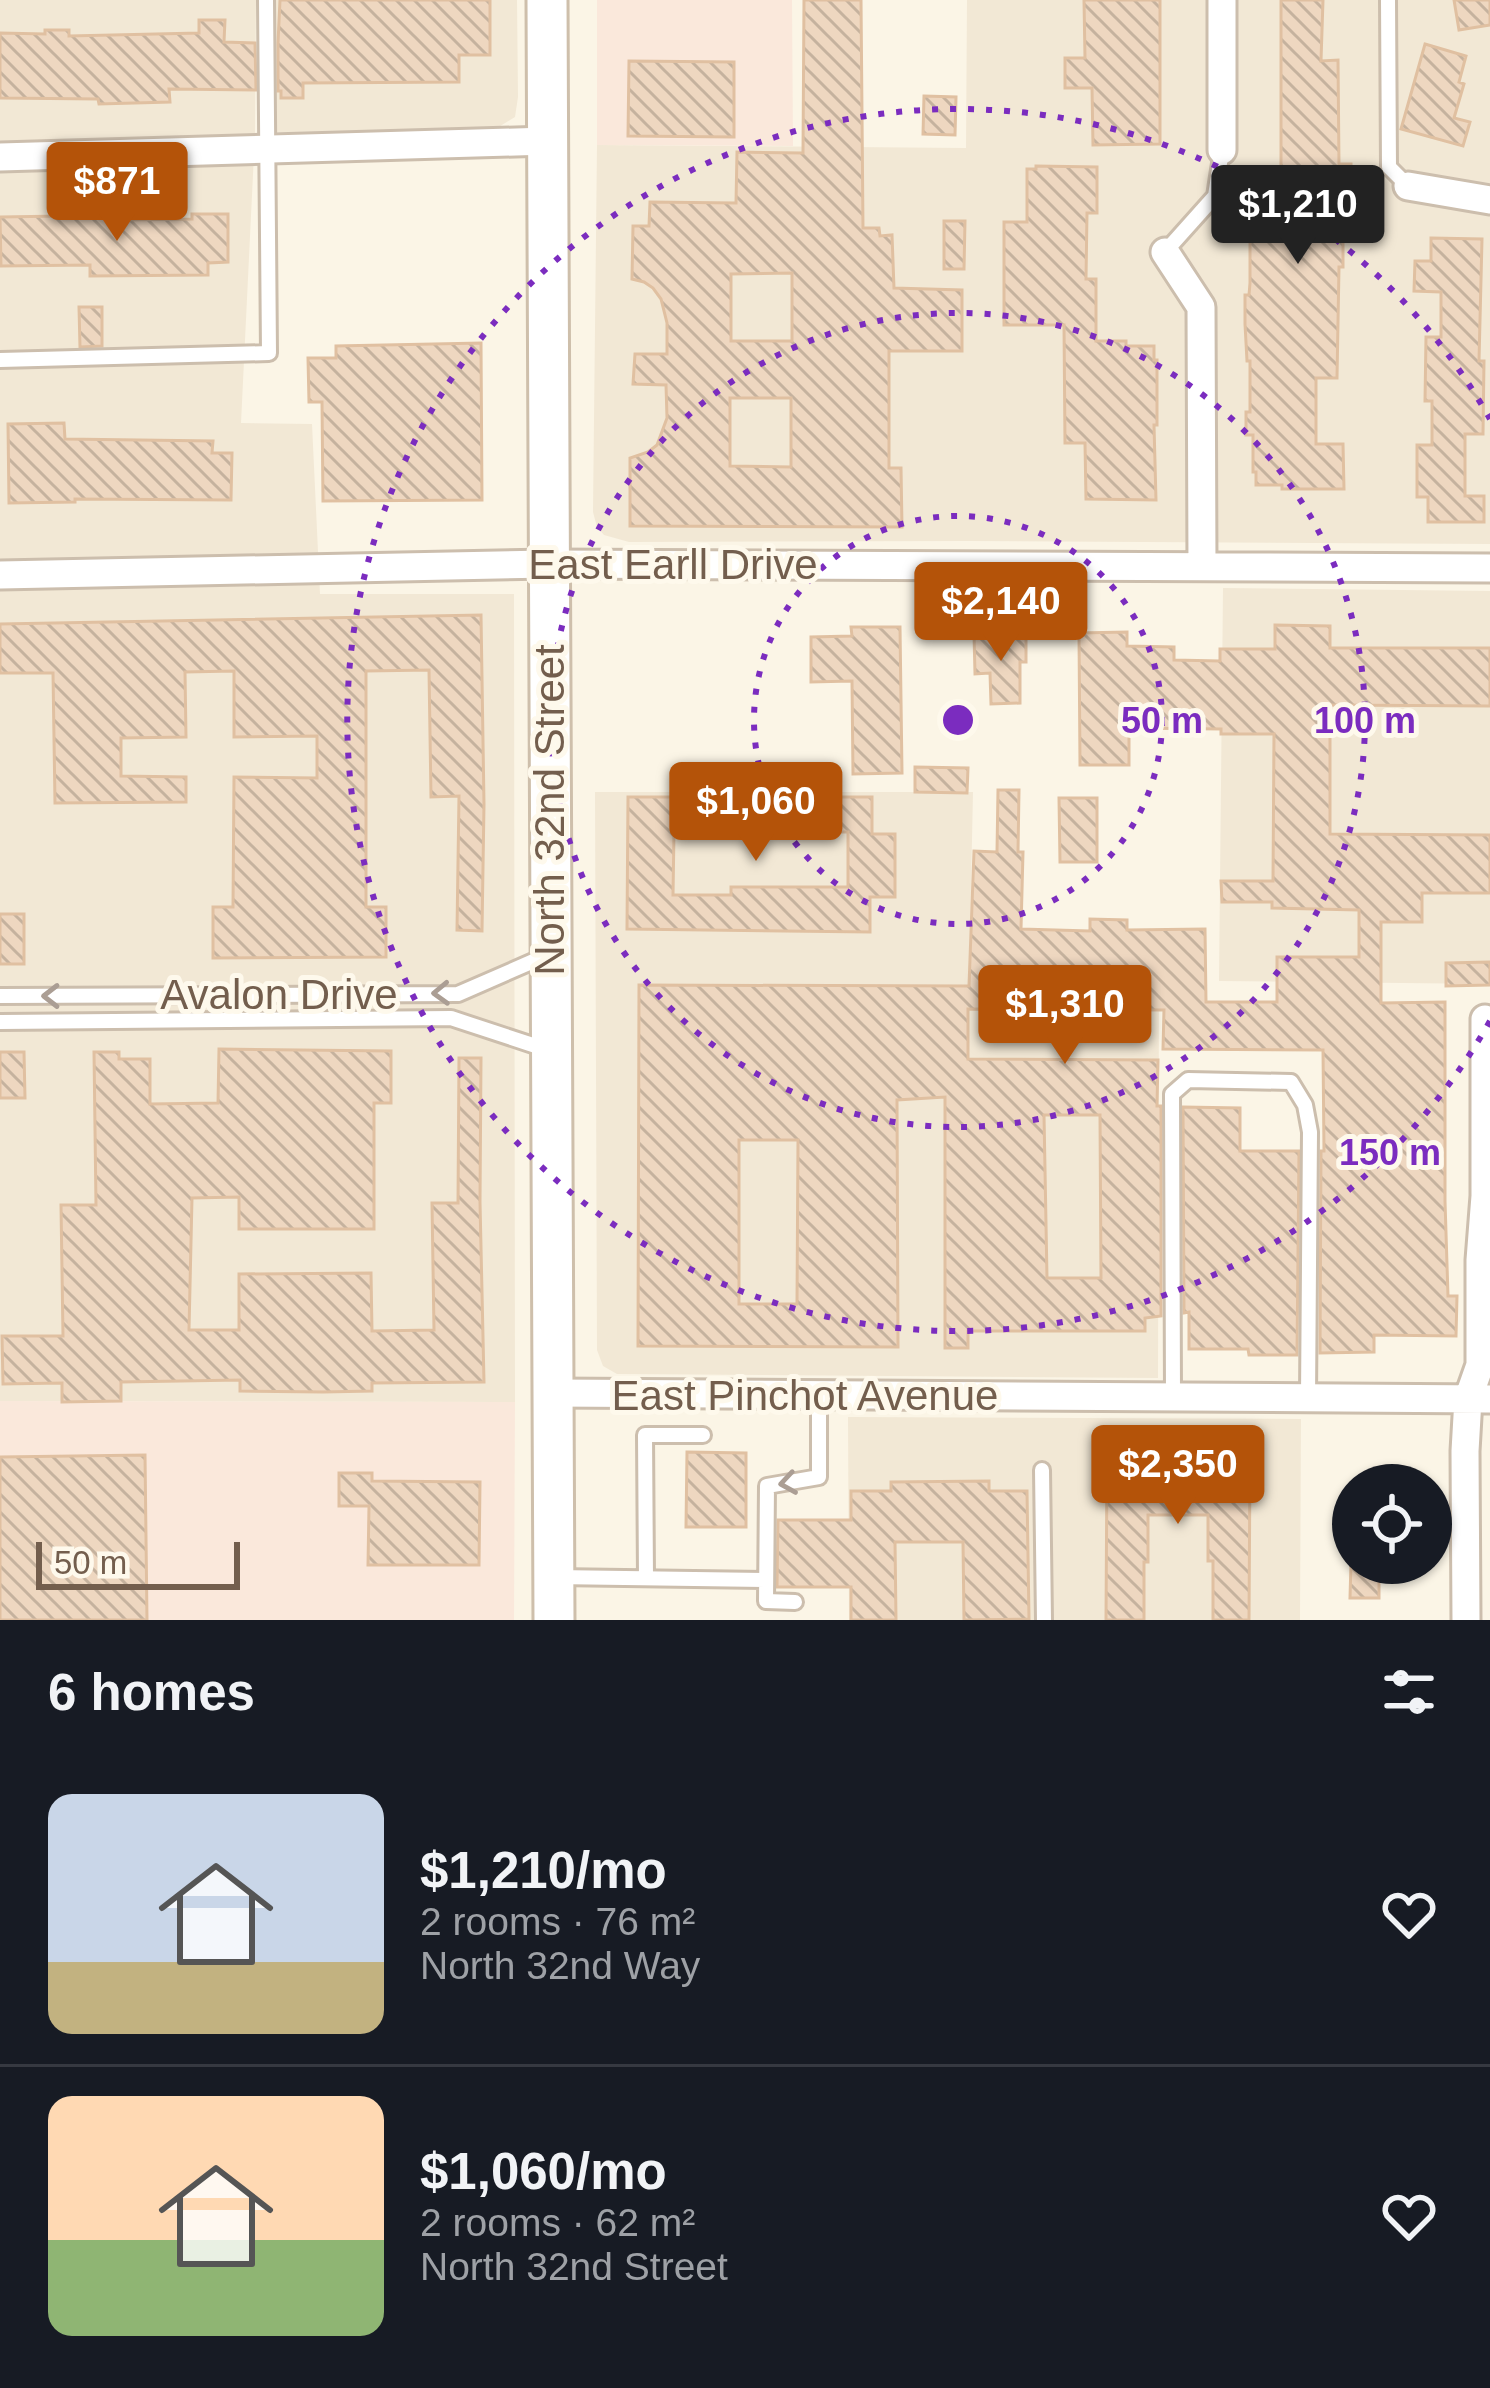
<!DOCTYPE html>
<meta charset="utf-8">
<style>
:root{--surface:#171b24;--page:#20242c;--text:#f1f3f6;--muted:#9ea1a6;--line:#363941;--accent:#b45309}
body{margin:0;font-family:Helvetica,sans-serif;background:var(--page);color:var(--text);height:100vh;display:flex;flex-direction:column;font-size:45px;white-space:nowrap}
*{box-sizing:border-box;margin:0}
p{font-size:39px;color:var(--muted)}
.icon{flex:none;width:66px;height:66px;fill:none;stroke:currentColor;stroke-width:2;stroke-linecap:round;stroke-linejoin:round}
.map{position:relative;height:1620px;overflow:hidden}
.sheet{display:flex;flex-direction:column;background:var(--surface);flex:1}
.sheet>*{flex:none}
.controls{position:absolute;left:1332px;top:1464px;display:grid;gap:24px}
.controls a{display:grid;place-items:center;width:120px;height:120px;border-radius:50%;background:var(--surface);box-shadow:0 3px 9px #0004;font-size:60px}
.scale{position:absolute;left:36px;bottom:30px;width:204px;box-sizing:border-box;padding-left:12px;border:6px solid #735e4d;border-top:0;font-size:33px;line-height:42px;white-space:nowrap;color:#735e4d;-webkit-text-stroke:9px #fef9ec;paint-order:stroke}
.price{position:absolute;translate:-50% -102px;padding:0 27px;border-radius:12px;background:var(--accent);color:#fff;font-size:39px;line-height:78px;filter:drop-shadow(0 3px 6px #0008)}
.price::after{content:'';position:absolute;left:50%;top:72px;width:36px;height:27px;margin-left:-18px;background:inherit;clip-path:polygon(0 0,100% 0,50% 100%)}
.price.on{background:#222;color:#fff}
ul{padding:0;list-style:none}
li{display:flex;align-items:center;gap:36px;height:300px;padding:0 48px}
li+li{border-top:3px solid var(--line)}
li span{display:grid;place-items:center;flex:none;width:336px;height:240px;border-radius:24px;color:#555}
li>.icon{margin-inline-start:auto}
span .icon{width:144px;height:144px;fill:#fffc;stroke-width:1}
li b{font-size:51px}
h2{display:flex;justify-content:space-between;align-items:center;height:144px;padding:0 48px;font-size:51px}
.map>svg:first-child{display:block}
</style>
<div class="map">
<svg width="1490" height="1620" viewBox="0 0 1490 1620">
<defs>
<pattern id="building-back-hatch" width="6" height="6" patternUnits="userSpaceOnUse" patternTransform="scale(3)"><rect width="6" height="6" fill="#eed7c0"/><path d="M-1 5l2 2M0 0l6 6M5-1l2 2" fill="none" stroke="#c5b29e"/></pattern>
</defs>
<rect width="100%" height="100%" fill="#fbf5e6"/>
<path fill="#f2e8d5" d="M0,0H256L255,133L241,423L312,424L320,594H514L515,1402L0,1401Z
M274,0H517L518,97L515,117L492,131L274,132Z
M967,0H1490V544L968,541L629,542L604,535L597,527L593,512L597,145L966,148Z
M1223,588L1490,591V984L1219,981Z
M595,792H973L969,982L1159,985L1158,1378L617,1374L603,1366L597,1350Z
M848,1417L1301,1419L1300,1620H849Z"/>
<path fill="#fae8db" d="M597,0H792L793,146L597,145Z
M0,1401L515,1402L514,1620H0Z"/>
<path fill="url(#building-back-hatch)" stroke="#e0c0a1" stroke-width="3" fill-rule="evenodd" d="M280,0H490V55H459V82L303,83V98H281V91H278V43Z
M804,0H861L863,228H879L880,236L892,235L894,288L962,290V351H889V468H901L902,527L630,526V458L648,452L657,445L667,418L666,385L633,384L635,354H667V323L661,299L653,288L644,282L632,279L633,226H649L650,202L736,203L737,152L803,153ZM792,273V341H731V274ZM730,398H791V467L730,466Z
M1084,0H1160V144L1093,145L1092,88H1065V58H1085Z
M1281,0H1323L1321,61L1338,60L1339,164H1351L1352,210H1343V267H1339L1337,378H1316V444H1343L1344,489H1282V485H1256V472H1253V435H1246V412H1250V361H1247L1245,324V295H1249L1250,283V239H1253V226H1261L1264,169H1281Z
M1454,0H1490V25L1459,30Z
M199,20H225L224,42L255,43L256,90L169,89L170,102L99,104L98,99L0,98V33L45,34V30H69V36L199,33Z
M1425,44L1466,56L1459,82L1464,84L1454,118L1470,122L1463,146L1401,129Z
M629,61L734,62V137L628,136Z
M924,96L956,97L955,135L923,134Z
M1036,166L1097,167V213H1087L1086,279H1096V341H1126V346H1154V360H1157V425H1154L1156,500L1086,499L1085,443H1065L1064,325H1004V222H1027V169H1036Z
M192,214H228V262L208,263V275L90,276V265L1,266L0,217L124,215V220L192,219Z
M944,221H965L964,269H944Z
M1431,238L1482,239L1479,361H1484L1483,434H1465V496H1484V522H1428V497H1417V445H1432V401H1425L1426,337H1441V292L1414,291L1415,261H1431Z
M79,307H102V346L80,347Z
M481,343L482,500L323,501L322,402H309L308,358H336V346Z
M64,423L65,439L213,441L212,453H232L231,500L75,499V502L9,503L8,424Z
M481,615L484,804L482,931L457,930L459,796L431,797L429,670L366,671V907H386V957L213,958V907H233L234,777L317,778V736L234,737V671L185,672L186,737L121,738V776L186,777V802L55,803L53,673H0V624Z
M1275,625L1330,626V648H1490V706L1330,705V834L1490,835V893H1422V922H1381V1003L1445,1002V1201L1448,1296H1457L1456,1336L1374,1335V1352L1320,1353L1321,1151H1324L1323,1050L1163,1049L1164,1010L968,1009V1059L1158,1060L1157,1106H1161V1316L1145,1318V1331H968V1348H945V1097L897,1100L898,1347L638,1346L639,985L969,986L974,851L997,852L998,790H1019L1018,852H1023L1021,929L1090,931V919L1127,920V930L1205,929L1206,1002H1277V957H1359V910L1272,908V902H1222L1221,881H1273L1274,734H1221V729L1129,728V765H1080L1079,633L1127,632V646L1174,647V660L1220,661V649H1275ZM1044,1115H1100L1101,1278H1047ZM739,1140H798L797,1304H739Z
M851,627H900L902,773L853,774L852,681L811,682V637L852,636Z
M974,634H1026V662H1020V703L991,704L990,673L975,674Z
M915,767L968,768L967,793L915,792Z
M628,797H872V834H895V897H870V932L627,929ZM674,832H848V887H731V895H673Z
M1059,798H1097V862H1060Z
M0,914H24V964H0Z
M1490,962V985L1446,986V963Z
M219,1049L391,1051V1103H374V1229H239V1197L192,1198L189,1330H239V1274L371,1273L372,1331L434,1330L432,1203H458L459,1058H481L480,1202L484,1382L372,1383V1391L323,1392L240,1391V1380L121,1382V1401L62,1402V1383L3,1384L2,1336H63L61,1205H96L94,1052H119V1059H150V1104L218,1103Z
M0,1052H24L25,1098H0Z
M1183,1107L1240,1108V1151H1299L1297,1355H1249L1248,1349H1189V1312L1184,1313Z
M687,1452L746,1453V1527H686Z
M145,1455L147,1620H0V1457Z
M1107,1458L1250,1459L1249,1620H1213V1561H1208V1515H1148V1562H1144V1620H1106Z
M339,1473H372V1481L480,1482L479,1565H368L369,1506H339Z
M989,1481V1491H1027L1029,1619L964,1620L963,1542H895L896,1620H851V1587H777L778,1520H851V1491H891V1482Z
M1351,1563H1379V1598H1350Z"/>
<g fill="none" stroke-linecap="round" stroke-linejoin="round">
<g stroke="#ccbead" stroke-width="20">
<path id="service" d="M1388,0L1389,167L1408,186
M1165,252L1215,196L1222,150
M0,360L269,353L266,0
M0,996L458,994L545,956
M0,1022L451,1018L548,1050
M1173,1397L1172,1094L1188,1080L1291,1082L1305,1105L1310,1132L1308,1398
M1042,1470L1044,1620
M555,1577L766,1580
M646,1578L645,1435H703
M795,1602L766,1601L767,1486L819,1477V1395"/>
</g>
<g stroke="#ccbead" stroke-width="33">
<path id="minor" d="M1222,0V150
M0,157L547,141
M1408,186L1490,200
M1165,252L1201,307L1202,566
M0,575L547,564L1490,568
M552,1393L1490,1399
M1466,1620L1465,1451L1468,1399L1480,1365V1260L1485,1196V1019"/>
</g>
<g stroke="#cebfab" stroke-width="45">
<path id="secondary" d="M547,0L554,1620"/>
</g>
<use href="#service" stroke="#fff" stroke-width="14"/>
<use href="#minor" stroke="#fff" stroke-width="27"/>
<use href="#secondary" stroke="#fff" stroke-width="39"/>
</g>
<defs><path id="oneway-chevron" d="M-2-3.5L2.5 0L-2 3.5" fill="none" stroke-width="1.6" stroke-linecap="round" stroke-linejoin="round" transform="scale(3)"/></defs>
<g stroke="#ab9e94">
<use href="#oneway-chevron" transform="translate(441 993) rotate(178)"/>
<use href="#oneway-chevron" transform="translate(51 996) rotate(180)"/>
<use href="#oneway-chevron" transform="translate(788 1483) rotate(171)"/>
</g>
<g fill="none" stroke="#7b2cbf" stroke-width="6" stroke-dasharray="6 12">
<circle cx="958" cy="720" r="204"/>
<circle cx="958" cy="720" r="407"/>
<path d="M1490 1021A611 611 0 1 1 1490 419"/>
</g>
<g text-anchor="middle" stroke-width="10" stroke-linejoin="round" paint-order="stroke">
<g font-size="42" fill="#735e4d" stroke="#fef9ec">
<text x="673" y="579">East Earll Drive</text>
<text transform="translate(549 810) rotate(-90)" y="15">North 32nd Street</text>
<text x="279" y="1009">Avalon Drive</text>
<text x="805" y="1410">East Pinchot Avenue</text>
</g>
</g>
<circle cx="958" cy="720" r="18" fill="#7b2cbf" stroke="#fef9ec" stroke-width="6"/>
<g font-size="36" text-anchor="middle" font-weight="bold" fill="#7b2cbf" stroke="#fef9ec" stroke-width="10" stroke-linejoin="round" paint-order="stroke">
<text x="1162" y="733">50 m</text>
<text x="1365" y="733">100 m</text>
<text x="1390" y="1165">150 m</text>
</g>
</svg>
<div class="controls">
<a><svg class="icon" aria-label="locate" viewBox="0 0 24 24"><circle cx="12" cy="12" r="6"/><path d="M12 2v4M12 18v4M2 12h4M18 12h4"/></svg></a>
</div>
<div class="scale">50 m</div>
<b class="price" style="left:117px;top:244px">$871</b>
<b class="price on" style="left:1298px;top:267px">$1,210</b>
<b class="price" style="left:1001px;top:664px">$2,140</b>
<b class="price" style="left:756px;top:864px">$1,060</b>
<b class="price" style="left:1065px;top:1067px">$1,310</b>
<b class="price" style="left:1178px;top:1527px">$2,350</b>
</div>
<section class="sheet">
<h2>6 homes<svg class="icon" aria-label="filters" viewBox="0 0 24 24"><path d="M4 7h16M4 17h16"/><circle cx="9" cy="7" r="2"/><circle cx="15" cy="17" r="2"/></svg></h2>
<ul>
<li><span style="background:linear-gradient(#c9d6e8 70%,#c2b280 0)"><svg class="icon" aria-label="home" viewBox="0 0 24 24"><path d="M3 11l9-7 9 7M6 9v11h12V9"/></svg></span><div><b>$1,210/mo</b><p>2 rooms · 76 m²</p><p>North 32nd Way</p></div><svg class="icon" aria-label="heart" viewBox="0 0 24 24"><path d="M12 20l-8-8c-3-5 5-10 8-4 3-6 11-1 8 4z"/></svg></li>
<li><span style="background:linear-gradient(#ffd9b3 60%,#8fb573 0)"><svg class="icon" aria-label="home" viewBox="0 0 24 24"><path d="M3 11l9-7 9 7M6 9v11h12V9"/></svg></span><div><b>$1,060/mo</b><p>2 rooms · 62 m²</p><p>North 32nd Street</p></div><svg class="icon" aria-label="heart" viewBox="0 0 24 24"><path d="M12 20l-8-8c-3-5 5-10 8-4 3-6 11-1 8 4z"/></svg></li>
</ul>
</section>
